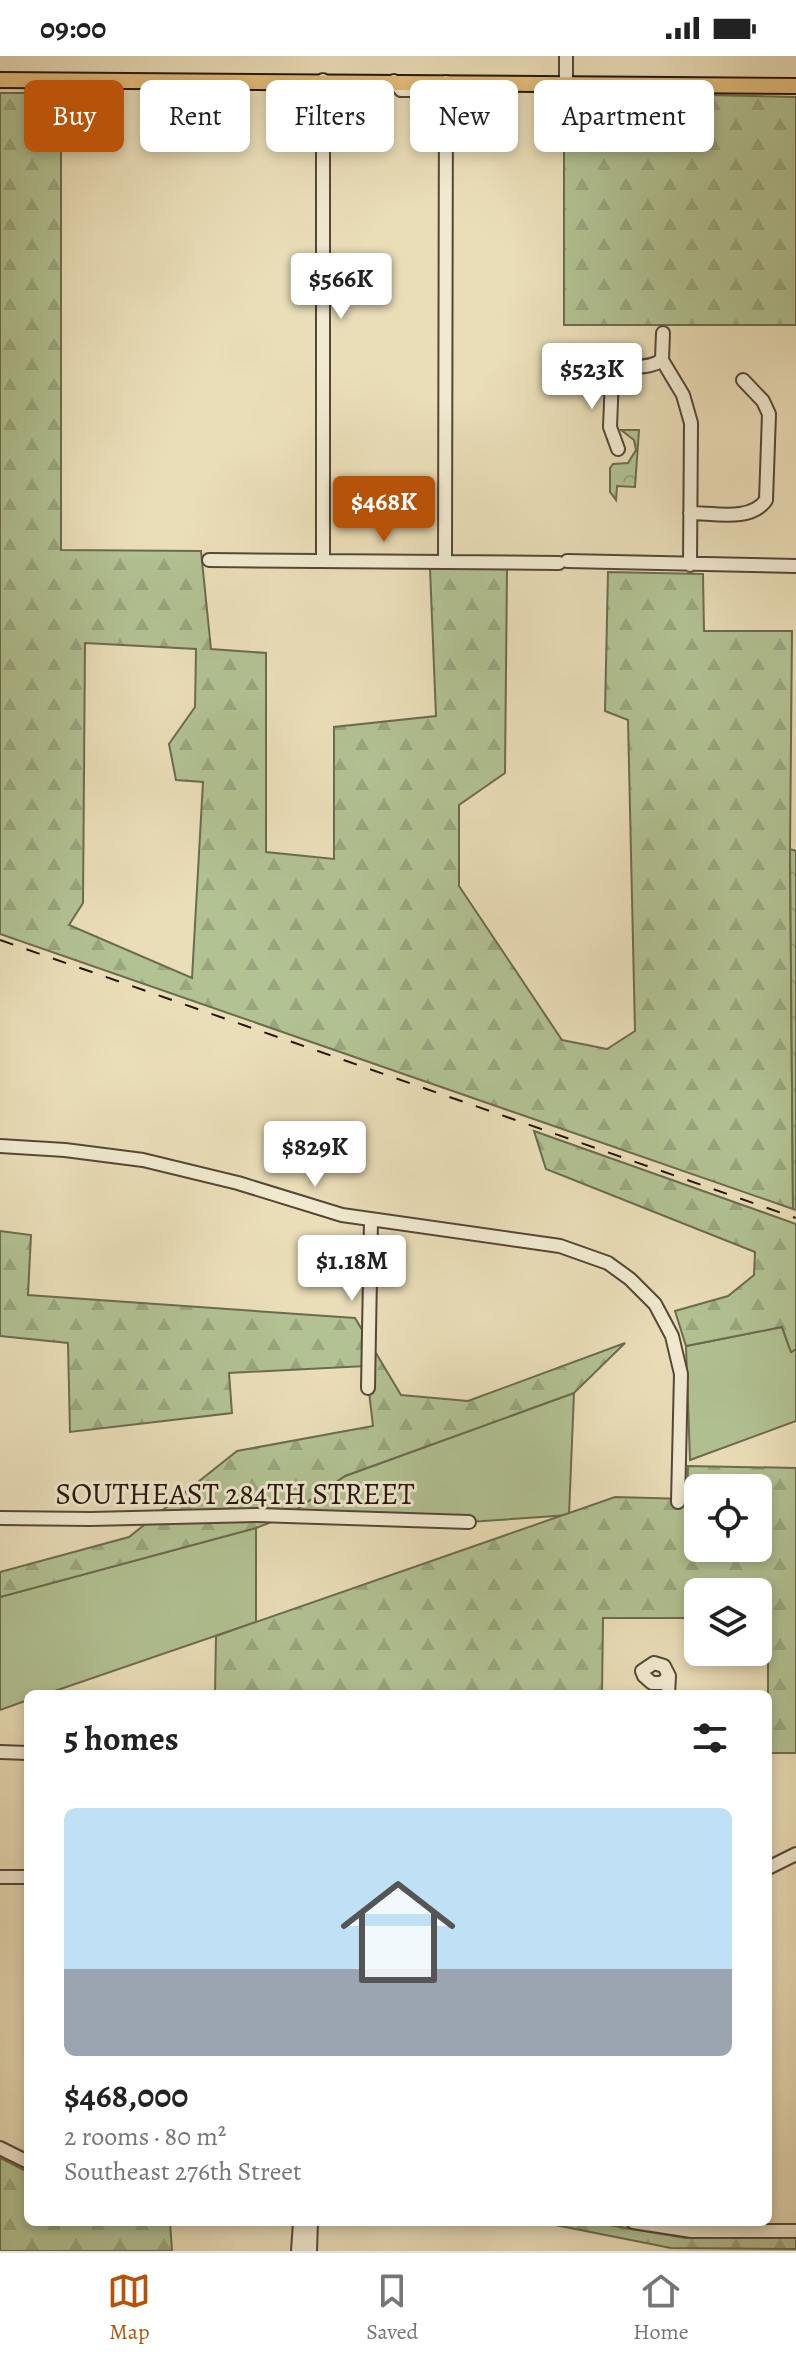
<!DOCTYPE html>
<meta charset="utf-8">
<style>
:root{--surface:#fff;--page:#f6f6f6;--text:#222;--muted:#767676;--line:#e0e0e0;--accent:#b45309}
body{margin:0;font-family:Alegreya,serif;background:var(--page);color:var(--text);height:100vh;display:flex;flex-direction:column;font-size:30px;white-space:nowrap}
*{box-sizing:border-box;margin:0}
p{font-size:26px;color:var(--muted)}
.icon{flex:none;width:44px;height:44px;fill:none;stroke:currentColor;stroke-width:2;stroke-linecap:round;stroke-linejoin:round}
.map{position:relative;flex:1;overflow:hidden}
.drawer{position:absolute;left:24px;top:1634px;width:748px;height:536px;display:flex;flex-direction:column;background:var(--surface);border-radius:12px;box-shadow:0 4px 12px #0003}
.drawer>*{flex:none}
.hud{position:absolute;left:24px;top:24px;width:748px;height:72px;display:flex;gap:16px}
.controls{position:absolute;left:684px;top:1418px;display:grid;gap:16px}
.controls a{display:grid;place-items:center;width:88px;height:88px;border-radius:12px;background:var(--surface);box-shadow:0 4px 12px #0003;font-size:40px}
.price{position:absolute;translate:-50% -68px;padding:0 18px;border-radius:8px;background:#fff;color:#222;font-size:26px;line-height:52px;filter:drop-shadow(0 2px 4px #0008)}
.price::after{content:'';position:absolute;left:50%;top:48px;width:24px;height:18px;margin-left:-12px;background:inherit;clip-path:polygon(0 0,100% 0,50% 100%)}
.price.selected{background:var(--accent);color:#fff}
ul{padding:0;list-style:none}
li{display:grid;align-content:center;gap:16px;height:424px;padding:0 40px}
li+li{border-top:2px solid var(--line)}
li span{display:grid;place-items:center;height:248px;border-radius:12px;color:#555}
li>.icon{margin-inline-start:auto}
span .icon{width:144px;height:144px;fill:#fffc;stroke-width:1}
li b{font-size:34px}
h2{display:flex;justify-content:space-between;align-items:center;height:96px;padding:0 40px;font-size:34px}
.pill{padding:0 28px;border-radius:12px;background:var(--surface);box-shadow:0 4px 12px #0003;font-size:28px;line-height:72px}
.pill.selected{background:var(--accent);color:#fff}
.status{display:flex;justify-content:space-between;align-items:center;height:56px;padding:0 40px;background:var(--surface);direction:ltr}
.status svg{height:22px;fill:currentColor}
.menu{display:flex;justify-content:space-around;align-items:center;height:112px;border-top:2px solid var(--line);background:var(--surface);font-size:22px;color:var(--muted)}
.menu a{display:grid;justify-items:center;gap:4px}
.menu .selected{color:var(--accent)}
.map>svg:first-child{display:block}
</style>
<div class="status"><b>09:00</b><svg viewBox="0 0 49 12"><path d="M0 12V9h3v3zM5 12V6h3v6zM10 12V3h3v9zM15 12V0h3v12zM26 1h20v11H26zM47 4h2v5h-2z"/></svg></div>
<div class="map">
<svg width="796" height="2195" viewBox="0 0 796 2195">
<defs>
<pattern id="forest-firs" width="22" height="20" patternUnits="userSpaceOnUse" patternTransform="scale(2)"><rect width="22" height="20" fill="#b2c293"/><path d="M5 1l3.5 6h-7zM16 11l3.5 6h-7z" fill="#99a67d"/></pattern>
<pattern id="park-crowns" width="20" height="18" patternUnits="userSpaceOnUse" patternTransform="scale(2)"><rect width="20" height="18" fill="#b2c293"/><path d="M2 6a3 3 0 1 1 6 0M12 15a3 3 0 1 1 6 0" fill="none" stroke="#99a67d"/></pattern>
</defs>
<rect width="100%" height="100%" fill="#eadeb8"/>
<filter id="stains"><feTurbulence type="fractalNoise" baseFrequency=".0025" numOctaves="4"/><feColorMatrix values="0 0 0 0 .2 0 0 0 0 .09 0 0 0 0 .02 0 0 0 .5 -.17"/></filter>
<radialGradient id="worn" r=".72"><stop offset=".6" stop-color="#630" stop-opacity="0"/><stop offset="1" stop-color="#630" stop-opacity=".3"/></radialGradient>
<path fill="#b2c293" stroke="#6b6c4e" stroke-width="2" d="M782,1271L791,1296L796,1293V1365L690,1404L686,1290Z
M574,1337L569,1459L469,1466L287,1460L345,1420Z
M256,1472V1566L46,1638H28V1644L0,1654V1541Z"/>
<path fill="url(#forest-firs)" stroke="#6b6c4e" stroke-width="2" fill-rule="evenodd" d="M564,36L796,41V269H564Z
M0,37H61V494L201,495L211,593L266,597V796L334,803V671L436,660L430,513L507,512L505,717L459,749V830L562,984L607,993L635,975L628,664L605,655L608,516L703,518L704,575H792L790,793L793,1153L0,878ZM85,587L196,593L195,651L169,688L176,724L203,726L192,922L69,869L83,847Z
M534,1075L796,1168V1293L791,1296L782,1271L686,1290L675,1255L728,1240L754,1219L755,1196L546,1113Z
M0,1175L31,1179L28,1239L355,1262L401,1339L468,1345L625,1287L574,1337L345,1420L287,1460L256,1472L0,1541V1516L129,1481L237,1395L373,1370L366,1310L229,1317L232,1357L70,1376L68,1287L0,1280Z
M688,1410L796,1412V1697H768V1563L758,1562V1536H698V1562H603L602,1638H215L216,1580L615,1441L687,1443ZM698,1432H758V1492H698Z
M0,2102L28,2116V2166H170L172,2195H0Z
M540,2166H591L686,2182L796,2181V2193L671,2192Z"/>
<path fill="url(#park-crowns)" stroke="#6b6c4e" stroke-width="2" d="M621,374H639L635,431L617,430L616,444L610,436V412L613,408L628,407L636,394L634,384Z
M790,793L796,795V1154L793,1153Z"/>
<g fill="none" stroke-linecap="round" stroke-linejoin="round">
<g stroke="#564735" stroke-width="16">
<path id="minor" d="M323,24V505
M394,25L401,34C421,34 437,32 446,52
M566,26V0
M663,277L662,304L683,339L691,367L690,509
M618,393L610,371L612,321C626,305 645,316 662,304
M690,457C714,457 751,466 766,444L769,358L763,345L743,324
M209,504L559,507
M567,505L796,510
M445,506L446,26
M0,1090L65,1094L143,1104L238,1127L342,1159L560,1190L608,1207L630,1223L655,1248L672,1280L681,1318L678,1446
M368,1332L371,1164
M0,1462L91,1463L257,1459L469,1466
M668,1638L669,1620L664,1610L654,1607L642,1615L644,1620L652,1627H662L669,1620
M0,1696L28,1697
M768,1812L796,1798
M0,1821H28
M0,2092L28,2106
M633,2166L692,2175H796
M298,2195L300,2166
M310,2195L311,2166"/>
</g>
<g stroke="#241509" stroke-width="18">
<path id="major" d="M0,24L796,30"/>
</g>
<use href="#minor" stroke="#f1ead1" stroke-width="12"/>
<use href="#major" stroke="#e5bf7c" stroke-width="14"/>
<path stroke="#241509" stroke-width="2" stroke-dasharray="14 14" stroke-linecap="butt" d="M0,884L796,1162"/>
</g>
<g text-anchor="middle" stroke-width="6" stroke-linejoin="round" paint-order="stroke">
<g font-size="30" fill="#241509" stroke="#f1ead1">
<text x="235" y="1448">SOUTHEAST 284TH STREET</text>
</g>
</g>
<rect width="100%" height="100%" filter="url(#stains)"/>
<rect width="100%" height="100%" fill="url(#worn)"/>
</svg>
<div class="controls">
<a><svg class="icon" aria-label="locate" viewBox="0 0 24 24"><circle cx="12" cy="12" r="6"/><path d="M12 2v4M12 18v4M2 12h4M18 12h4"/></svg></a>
<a><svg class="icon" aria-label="layers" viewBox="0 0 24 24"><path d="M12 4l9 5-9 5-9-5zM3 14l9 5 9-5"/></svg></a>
</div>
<b class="price" style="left:341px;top:265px">$566K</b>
<b class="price" style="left:592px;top:355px">$523K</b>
<b class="price selected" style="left:384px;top:488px">$468K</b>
<b class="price" style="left:315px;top:1133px">$829K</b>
<b class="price" style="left:352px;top:1247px">$1.18M</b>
<div class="hud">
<a class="pill selected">Buy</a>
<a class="pill">Rent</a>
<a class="pill">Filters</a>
<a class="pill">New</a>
<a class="pill">Apartment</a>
</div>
<section class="drawer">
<h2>5 homes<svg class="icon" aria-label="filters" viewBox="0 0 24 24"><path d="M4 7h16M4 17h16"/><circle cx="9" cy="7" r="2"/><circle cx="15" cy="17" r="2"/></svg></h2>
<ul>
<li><span style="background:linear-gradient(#bfe0f5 65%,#9aa5b1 0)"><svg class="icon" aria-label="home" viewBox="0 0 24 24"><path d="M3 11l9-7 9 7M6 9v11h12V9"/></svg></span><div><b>$468,000</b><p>2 rooms · 80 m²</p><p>Southeast 276th Street</p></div></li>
</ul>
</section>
</div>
<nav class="menu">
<a class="selected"><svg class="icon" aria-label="map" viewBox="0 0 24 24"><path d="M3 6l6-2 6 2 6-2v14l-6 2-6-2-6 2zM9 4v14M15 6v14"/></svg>Map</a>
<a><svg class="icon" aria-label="saved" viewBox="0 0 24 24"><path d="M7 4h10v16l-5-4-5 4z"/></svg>Saved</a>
<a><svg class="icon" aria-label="home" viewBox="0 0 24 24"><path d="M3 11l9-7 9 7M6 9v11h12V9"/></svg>Home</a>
</nav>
